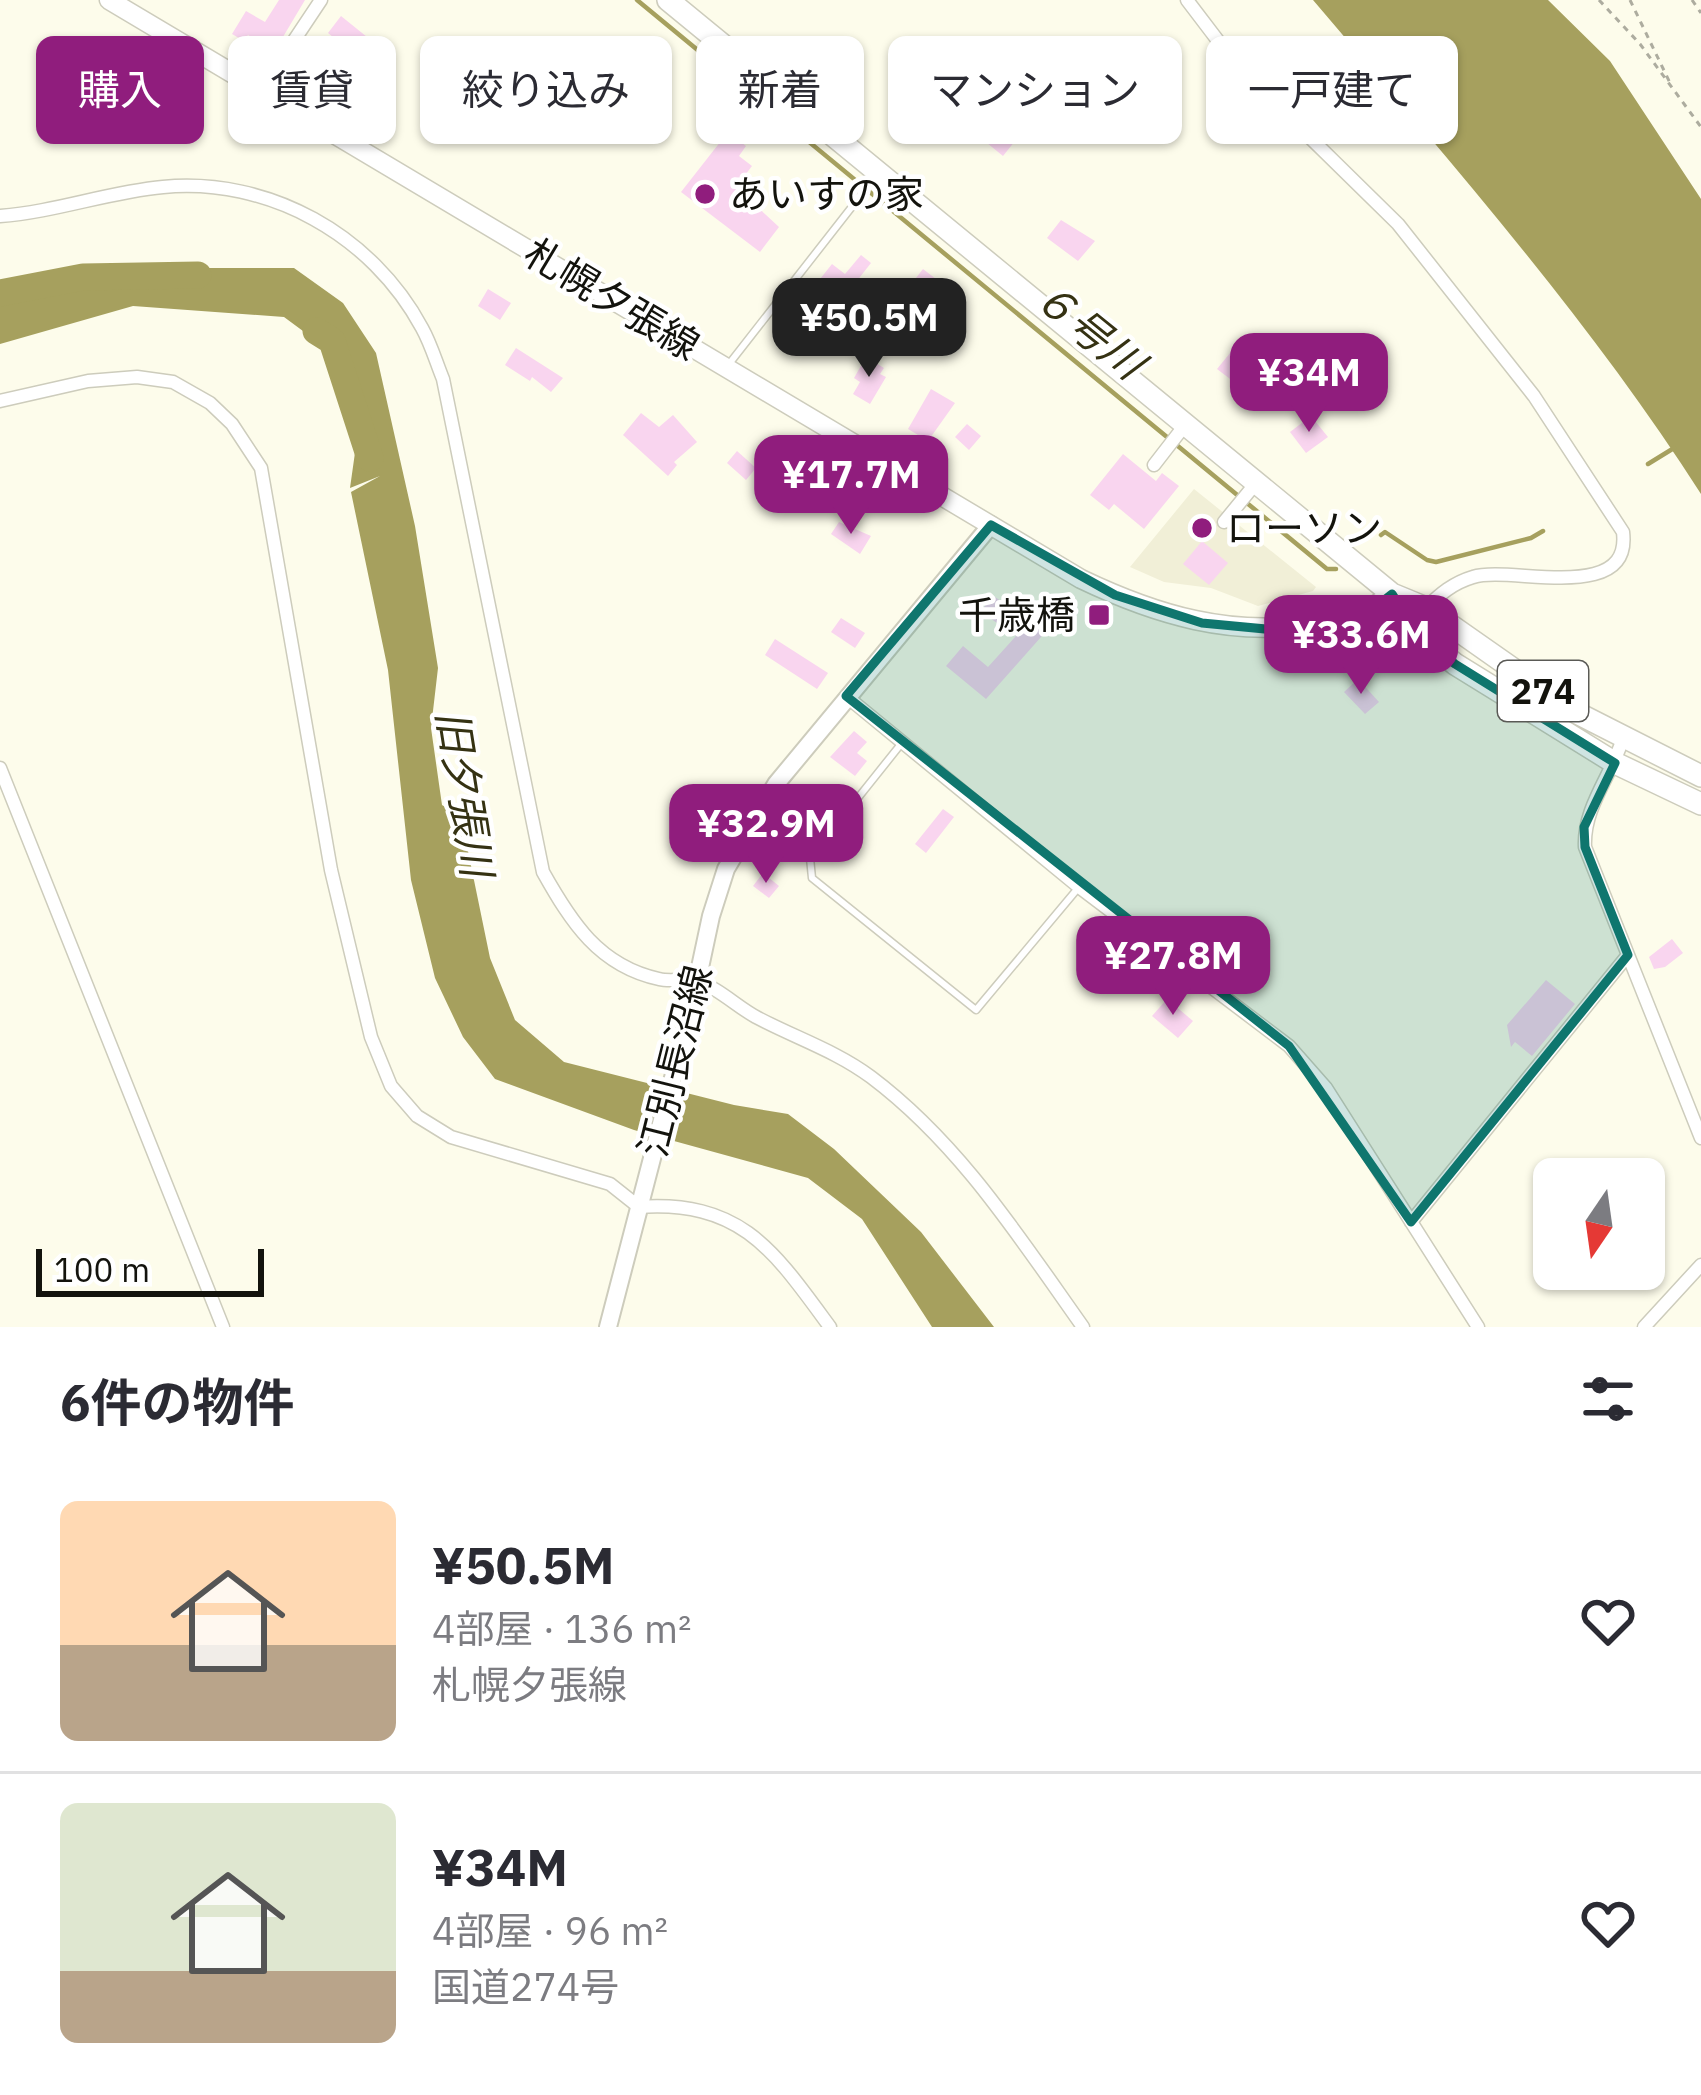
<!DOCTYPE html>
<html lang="ja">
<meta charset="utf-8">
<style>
:root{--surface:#fff;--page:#f7f7f7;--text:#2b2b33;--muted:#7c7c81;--line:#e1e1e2;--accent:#901d7d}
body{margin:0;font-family:"IBM Plex Sans","Noto Sans JP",sans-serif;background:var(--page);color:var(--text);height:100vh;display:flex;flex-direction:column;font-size:45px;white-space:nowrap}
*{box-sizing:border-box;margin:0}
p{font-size:39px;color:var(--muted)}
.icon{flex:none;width:66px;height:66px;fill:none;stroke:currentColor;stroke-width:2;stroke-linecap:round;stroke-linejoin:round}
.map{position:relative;height:1327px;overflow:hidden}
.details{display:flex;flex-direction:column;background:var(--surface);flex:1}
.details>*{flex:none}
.hud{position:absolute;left:36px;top:36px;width:1629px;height:108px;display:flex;gap:24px}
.needle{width:78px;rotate:193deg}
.tools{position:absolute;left:1533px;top:1158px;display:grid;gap:24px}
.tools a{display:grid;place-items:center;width:132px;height:132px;border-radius:18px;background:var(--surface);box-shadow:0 3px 9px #0004;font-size:60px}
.scale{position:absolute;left:36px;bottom:30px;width:228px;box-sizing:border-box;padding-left:12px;border:6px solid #13130d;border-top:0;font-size:33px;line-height:42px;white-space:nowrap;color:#13130d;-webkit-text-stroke:9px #fff;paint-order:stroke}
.price{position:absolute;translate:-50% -102px;padding:0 27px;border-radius:24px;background:var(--accent);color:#fff;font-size:39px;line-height:78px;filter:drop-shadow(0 3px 6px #0008)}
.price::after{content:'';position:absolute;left:50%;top:72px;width:36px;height:27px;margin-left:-18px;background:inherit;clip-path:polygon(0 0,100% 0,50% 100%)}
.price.selected{background:#222;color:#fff}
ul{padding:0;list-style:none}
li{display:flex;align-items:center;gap:36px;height:300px;padding:0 60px}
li+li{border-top:3px solid var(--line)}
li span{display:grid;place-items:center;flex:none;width:336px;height:240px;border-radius:18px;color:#555}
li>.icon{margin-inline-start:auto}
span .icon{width:144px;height:144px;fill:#fffc;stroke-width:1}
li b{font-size:51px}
h2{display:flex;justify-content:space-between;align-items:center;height:144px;padding:0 60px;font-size:51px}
.pill{padding:0 42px;border-radius:18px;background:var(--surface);box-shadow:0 3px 9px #0004;font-size:42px;line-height:108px}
.pill.selected{background:var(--accent);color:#fff}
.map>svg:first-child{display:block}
</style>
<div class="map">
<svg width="1701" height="1327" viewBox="0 0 1701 1327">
<rect width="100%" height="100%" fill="#fdfceb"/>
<path fill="#f1efd7" d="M1194,489L1316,587L1313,591L1258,606L1211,588L1164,582L1130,567Z"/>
<path fill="#a6a05e" d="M1313,0H1548L1610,61L1701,199V494C1590,320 1446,157 1313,0Z
M204,268H294L343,303L376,353L415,526L438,668L431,728L442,805L461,817L490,958L515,1020L564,1062L734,1105L788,1114L834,1149L921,1232L994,1327H932L862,1219L808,1178L634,1130L495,1079L463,1037L435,978L411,880L388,670L351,492L380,476L350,488L362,403L349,365L284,317L133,306L0,344V295L96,289Z"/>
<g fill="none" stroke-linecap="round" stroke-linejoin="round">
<path stroke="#a6a05e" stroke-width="4.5" d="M637,0L1327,569H1336
M1648,464L1674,448
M1381,535L1385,532L1427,560L1436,562L1531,538L1543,531"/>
<path stroke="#a6a05e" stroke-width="27" d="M0,293L83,277L198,275
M316,331L332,341L370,458"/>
</g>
<path fill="#f9d5ef" d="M279,0H305L274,52L248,35L244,41L232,34L246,11L265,22Z
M341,16L367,37L354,54L328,33Z
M1028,48L1065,79L1003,156L965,125Z
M300,62L320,75L313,87L292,74Z
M728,132L746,146L739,156L752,166L736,187L779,227L760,252L681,192Z
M1061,220L1095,241L1078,261L1047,238Z
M861,255L871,263L801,352L777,333L832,264L845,274Z
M923,269L949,289L944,295L951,300L937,317L930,312L918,326L903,314L915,300L905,292Z
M488,289L511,303L500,320L478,306Z
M1239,342L1256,355L1234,382L1217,369Z
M516,348L563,378L551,392L532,377L530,381L505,365Z
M866,357L884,368L880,374L886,377L870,404L853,394L860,382L854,378Z
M931,389L955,403L928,441L908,429Z
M641,413L659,427L673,415L697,442L674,462L677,465L668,476L623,435Z
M1311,416L1328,437L1306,453L1290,432Z
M967,424L981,436L969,450L955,437Z
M737,451L756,468L746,480L727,463Z
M1123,454L1156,481L1162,473L1179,486L1144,529L1114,504L1109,510L1090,495Z
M839,522L871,536L860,554L831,534Z
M1202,541L1228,563L1209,585L1183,564Z
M992,595L1029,620L1034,615L1049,628L986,699L946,666L963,646L988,667L1016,636L981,612Z
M841,618L865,633L855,648L831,632Z
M775,639L828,673L817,689L765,655Z
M1358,679L1379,702L1365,714L1344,692Z
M854,731L867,742L857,753L867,761L855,776L830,757Z
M943,809L954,817L926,853L915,844Z
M780,835L788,842L767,870L758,863Z
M763,873L779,886L769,898L753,886Z
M1672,939L1683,953L1665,967L1654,969L1649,957Z
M1546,980L1575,1004L1532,1056L1515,1042L1511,1047L1507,1025Z
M1167,999L1193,1021L1178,1038L1152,1016Z"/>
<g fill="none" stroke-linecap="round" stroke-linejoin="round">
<g stroke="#cdccbc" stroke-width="9">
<path id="lane" d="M729,364L876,176
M901,744L810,858L812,878L976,1010L1079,887"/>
</g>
<g stroke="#cdccbc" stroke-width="15">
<path id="street" d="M1187,0L1238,67L1398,224L1534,396L1623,532C1632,605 1510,565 1473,577C1453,583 1440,594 1426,608
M261,90L321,0
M0,216C55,212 108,192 163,187C269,177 372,235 422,328C431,344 436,362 443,379L543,872C571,922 599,966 659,979C670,982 683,978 695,981C717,986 738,1008 758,1018C796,1038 836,1051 871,1077C960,1144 1019,1237 1083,1327
M0,401L88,381L137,377L173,382L210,403L232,424L261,468L331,870L371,1037L391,1086L417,1116L451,1137L610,1184L639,1207C742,1200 774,1251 830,1327
M1154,465L1185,425
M1224,522L1256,483
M846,696L1079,887L1289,1046L1326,1088L1478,1327
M1623,738C1612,775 1583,807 1585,847L1701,1138
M0,768L223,1327
M1411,1222L1628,955
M1644,1327L1701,1265"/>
</g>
<g stroke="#cdccbc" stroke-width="20">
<path id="secondary" d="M608,1327L692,1005L711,916L726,869L776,784L991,525"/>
</g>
<g stroke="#cdccbc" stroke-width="21">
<path id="primary" d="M109,0L1081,579C1156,615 1233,638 1315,623C1346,617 1367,613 1392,594"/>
</g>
<g stroke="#cdccbc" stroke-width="24">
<path id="highway" d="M668,0L1392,594L1426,608L1573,711L1701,776
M1393,595L1415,631L1455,664L1615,763L1701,804"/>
</g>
<path stroke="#adac9f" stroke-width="3" stroke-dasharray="6 6" stroke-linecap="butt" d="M1599,0L1640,44L1701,127
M1630,0L1671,85
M1692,0L1701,13"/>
<use href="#lane" stroke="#fff" stroke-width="6"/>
<use href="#street" stroke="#fff" stroke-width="12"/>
<use href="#secondary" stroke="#fff" stroke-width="16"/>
<use href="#primary" stroke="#fff" stroke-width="18"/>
<use href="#highway" stroke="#fff" stroke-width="21"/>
</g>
<path fill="#0f766e" fill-opacity="0.2" stroke="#0f766e" stroke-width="9" stroke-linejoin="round" d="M991,525L1115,595L1202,623L1276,630L1368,613L1392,594L1415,631L1455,664L1615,763L1584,827L1585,847L1628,955L1411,1222L1289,1046L846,696Z"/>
<g fill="#901d7d" stroke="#fff" stroke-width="4.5">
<circle cx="705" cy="194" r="12"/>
<circle cx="1202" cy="528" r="12"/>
<rect x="1087" y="603" width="24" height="24" rx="6"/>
</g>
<g text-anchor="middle" stroke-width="9" stroke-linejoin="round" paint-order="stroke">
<rect fill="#fff" stroke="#5a5a56" stroke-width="3" x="1498" y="661" width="90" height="60" rx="9"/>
<g font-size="36" font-weight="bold" fill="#13130d">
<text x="1543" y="704">274</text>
</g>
<g font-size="39" fill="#13130d" stroke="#fff" text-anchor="start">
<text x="729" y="208">あいすの家</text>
<text x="1226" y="542">ローソン</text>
<text x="1075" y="629" text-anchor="end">千歳橋</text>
</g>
<g font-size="39" fill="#13130d" stroke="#fff">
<text transform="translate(612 299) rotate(31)" y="14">札幌夕張線</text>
<text transform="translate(675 1061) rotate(-76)" y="14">江別長沼線</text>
</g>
<g font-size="42" font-style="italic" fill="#353213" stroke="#fff">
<text transform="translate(1089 330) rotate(39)" y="15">６号川</text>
<text transform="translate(465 793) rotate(81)" y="15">旧夕張川</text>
</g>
</g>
</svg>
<div class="tools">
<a><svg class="needle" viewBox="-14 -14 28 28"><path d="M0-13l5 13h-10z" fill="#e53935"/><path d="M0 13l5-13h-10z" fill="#7c7c81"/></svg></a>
</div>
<div class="scale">100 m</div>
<b class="price selected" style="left:869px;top:380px">¥50.5M</b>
<b class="price" style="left:1309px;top:435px">¥34M</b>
<b class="price" style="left:851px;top:537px">¥17.7M</b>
<b class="price" style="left:1361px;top:697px">¥33.6M</b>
<b class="price" style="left:766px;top:886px">¥32.9M</b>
<b class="price" style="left:1173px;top:1018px">¥27.8M</b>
<div class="hud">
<a class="pill selected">購入</a>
<a class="pill">賃貸</a>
<a class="pill">絞り込み</a>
<a class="pill">新着</a>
<a class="pill">マンション</a>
<a class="pill">一戸建て</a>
</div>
</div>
<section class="details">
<h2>6件の物件<svg class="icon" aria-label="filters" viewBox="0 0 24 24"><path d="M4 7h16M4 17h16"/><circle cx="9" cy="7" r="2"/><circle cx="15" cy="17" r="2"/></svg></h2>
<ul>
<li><span style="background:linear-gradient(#ffd9b3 60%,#b9a48a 0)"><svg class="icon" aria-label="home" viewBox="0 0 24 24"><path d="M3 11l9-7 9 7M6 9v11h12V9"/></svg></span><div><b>¥50.5M</b><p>4部屋 · 136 m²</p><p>札幌夕張線</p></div><svg class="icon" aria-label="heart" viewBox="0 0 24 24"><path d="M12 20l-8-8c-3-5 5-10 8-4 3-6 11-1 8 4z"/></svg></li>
<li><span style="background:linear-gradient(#dfe7d0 70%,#b9a48a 0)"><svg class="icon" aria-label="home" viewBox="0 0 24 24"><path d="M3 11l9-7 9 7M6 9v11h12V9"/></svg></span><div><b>¥34M</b><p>4部屋 · 96 m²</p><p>国道274号</p></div><svg class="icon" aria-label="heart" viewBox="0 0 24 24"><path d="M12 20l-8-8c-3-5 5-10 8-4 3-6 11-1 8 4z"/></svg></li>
</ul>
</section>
